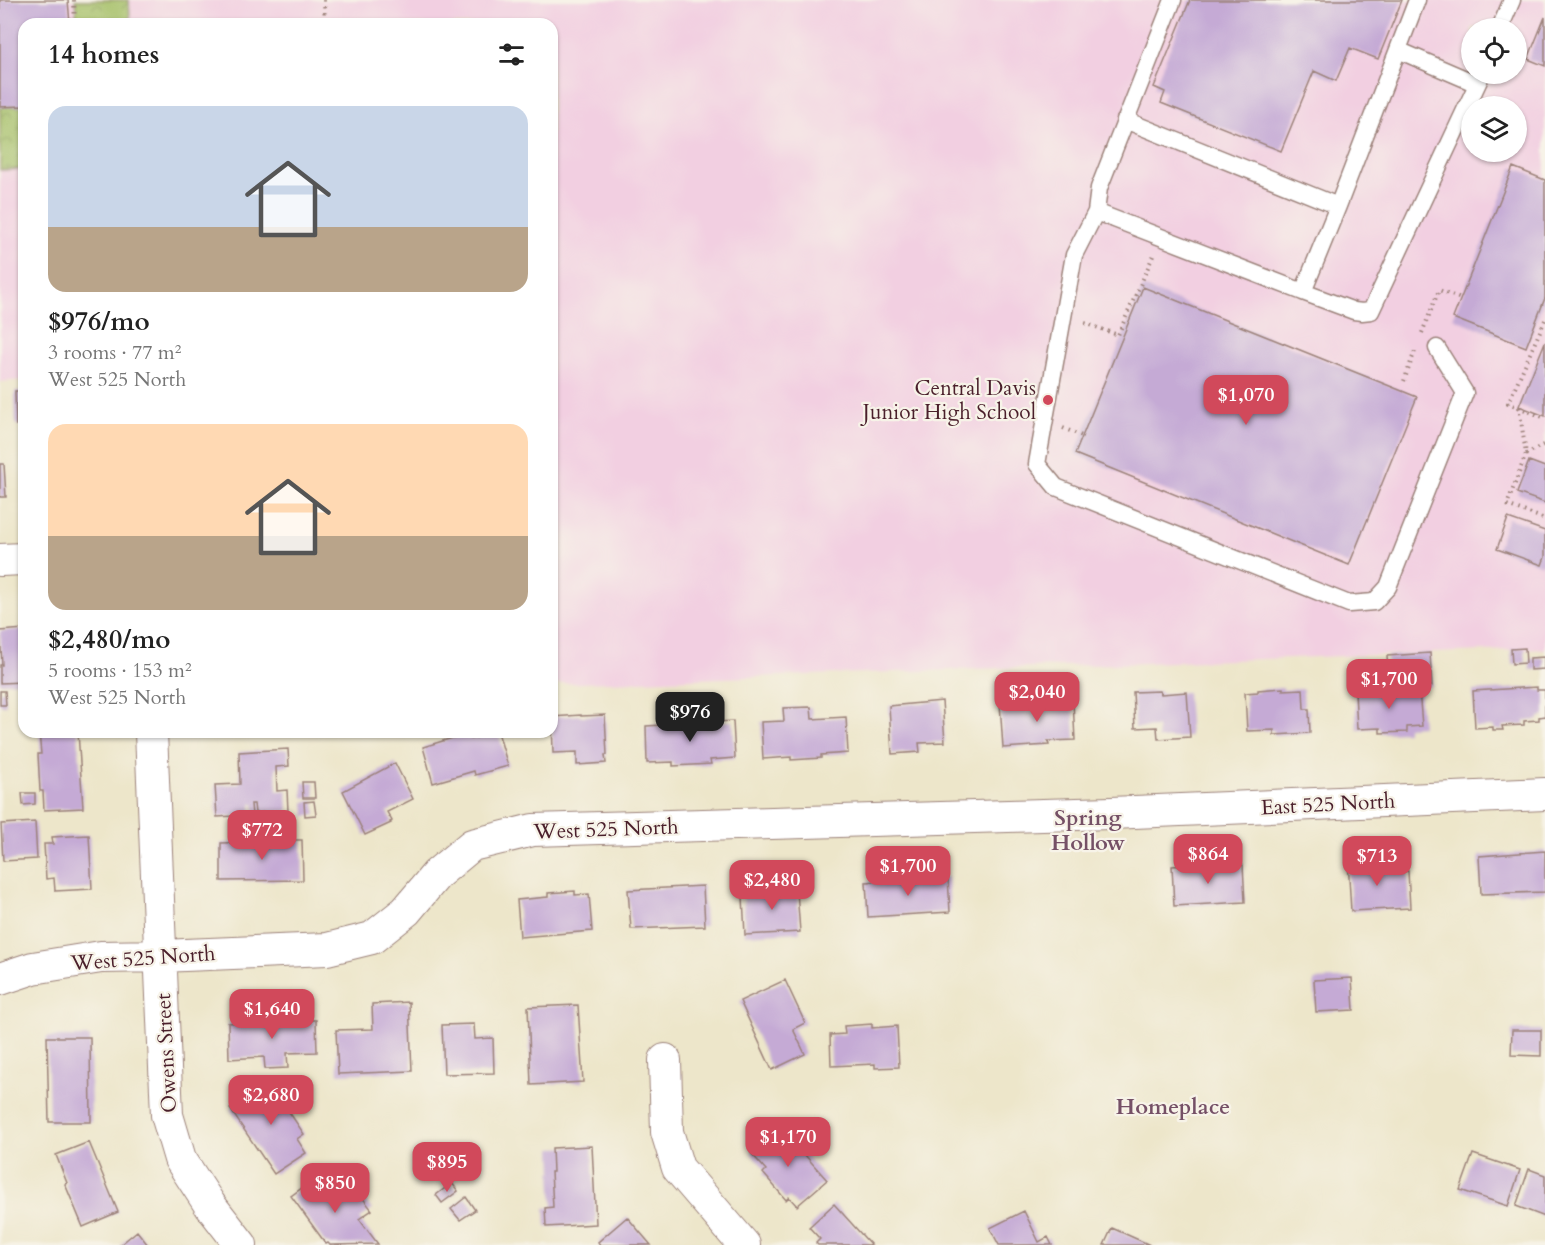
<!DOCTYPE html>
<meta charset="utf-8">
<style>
:root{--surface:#fff;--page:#f6f6f6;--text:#222;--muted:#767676;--accent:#d1495b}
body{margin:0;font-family:Cardo,serif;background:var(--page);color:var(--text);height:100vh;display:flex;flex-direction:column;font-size:22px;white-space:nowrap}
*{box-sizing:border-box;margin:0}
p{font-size:20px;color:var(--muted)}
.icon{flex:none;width:33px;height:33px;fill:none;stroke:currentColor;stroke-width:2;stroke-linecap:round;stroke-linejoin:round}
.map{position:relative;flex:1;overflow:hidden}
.panel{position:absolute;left:18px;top:18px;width:540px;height:720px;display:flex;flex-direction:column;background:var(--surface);border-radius:18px;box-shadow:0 2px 4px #0004}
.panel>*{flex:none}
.fabs{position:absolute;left:1461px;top:18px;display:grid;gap:12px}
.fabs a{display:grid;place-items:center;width:66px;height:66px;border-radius:50%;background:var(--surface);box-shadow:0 2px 4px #0004;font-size:30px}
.price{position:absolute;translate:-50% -51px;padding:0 14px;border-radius:12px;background:var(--accent);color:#fff;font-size:20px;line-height:39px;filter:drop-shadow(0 2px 3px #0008)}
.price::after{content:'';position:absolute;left:50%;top:36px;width:18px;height:14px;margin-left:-9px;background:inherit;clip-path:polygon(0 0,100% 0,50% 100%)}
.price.current{background:#222;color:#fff}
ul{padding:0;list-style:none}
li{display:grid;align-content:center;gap:12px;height:318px;padding:0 30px}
li span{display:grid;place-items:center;height:186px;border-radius:18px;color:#555}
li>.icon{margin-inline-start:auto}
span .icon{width:108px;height:108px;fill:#fffc;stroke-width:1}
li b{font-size:26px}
h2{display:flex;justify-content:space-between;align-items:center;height:72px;padding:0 30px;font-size:26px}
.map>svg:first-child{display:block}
</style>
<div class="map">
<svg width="1545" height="1245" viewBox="0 0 1545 1245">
<defs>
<pattern id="park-crowns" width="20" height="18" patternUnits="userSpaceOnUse" patternTransform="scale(1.5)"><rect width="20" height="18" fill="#a4bf66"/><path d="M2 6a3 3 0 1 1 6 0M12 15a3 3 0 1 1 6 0" fill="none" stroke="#889b54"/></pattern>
</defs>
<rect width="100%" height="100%" fill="#f7f3e8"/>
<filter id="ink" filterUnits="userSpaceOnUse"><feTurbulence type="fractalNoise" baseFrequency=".0167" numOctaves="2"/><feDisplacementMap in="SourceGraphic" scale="12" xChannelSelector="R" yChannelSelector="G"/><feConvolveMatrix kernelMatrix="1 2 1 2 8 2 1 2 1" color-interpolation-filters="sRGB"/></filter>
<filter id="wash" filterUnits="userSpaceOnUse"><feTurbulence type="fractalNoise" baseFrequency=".008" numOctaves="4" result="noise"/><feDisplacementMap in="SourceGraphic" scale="24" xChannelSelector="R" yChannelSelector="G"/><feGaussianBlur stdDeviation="1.35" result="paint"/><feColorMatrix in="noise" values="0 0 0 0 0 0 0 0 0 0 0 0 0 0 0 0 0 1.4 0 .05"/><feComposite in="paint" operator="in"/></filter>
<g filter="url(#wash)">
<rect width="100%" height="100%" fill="#ede6ca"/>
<path fill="#f2cfe1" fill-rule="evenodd" d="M0,0H1545V649L552,684V24H24V380L0,382ZM1472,28H1516V74H1472ZM1472,106H1516V152H1472Z"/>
<path fill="url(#park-crowns)" stroke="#776f48" stroke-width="1.5" d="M75,0H129L130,20L77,23Z
M24,106V169L0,170V107Z"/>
<g id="blocks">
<path fill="#c5aad5" d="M0,0H68L70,24H24V106L0,107Z
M1190,0H1402L1378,59L1350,48L1336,81L1314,71L1281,151L1161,103L1165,92L1154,87Z
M1545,17V66L1528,59Z
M1513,167L1545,180V298L1526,347L1453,318Z
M1143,287L1417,397L1349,565L1075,454Z
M1545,342V416L1519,406Z
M15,391H24V425H16Z
M1529,461L1545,467V503L1517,493Z
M0,464H4L6,497H0Z
M1508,518L1545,531V557L1542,565L1497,549Z
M24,629V682L0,683V665H2L0,631Z
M1525,648L1526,663L1512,664L1511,649Z
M1430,653L1432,686L1389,688L1387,656Z
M1544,657V669L1530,670V658Z
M1384,666V682L1368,683L1367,667Z
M1537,687V690H1545V716L1539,717V720L1524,721V725L1502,726L1503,730H1493V727L1475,728L1473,691Z
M1283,688V690L1303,689L1304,709H1309L1310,733L1274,735V730L1247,731L1245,693L1258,692V690Z
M1419,689L1422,726L1407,727V732L1380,733V728L1357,729L1355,692Z
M0,691H5L6,705H0Z
M1160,691L1161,694L1187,692L1190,737L1158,739L1157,727L1135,728L1133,692Z
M942,701L945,742L919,743L920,752L892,754L889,706Z
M1046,701V702L1073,701L1075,740L1048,741L1049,745L1003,748L1000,703Z
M811,707L812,719L846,717L848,753L821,755V758L791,760V757L763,759L761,722L784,721L783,708Z
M581,715V716L605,715L607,755H605L606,763L577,765V752L553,753L552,717Z
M733,721L735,758L710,760L711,764L673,766V762L647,763L646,726Z
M39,732H78L83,808L44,810L43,791H40L38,754H41Z
M498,732L508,766L475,775L474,771L433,783L423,747L469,733L471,739Z
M288,749L289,766L276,767L277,791L287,790L288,811L255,813L254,804H251L252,815L217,817L215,785L240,784L239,752Z
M395,763L413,799L387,812L392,821L390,822L391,823L365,835L343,791Z
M302,782H314L315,798H303Z
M22,793H35V804L23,805Z
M314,801L316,815L305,816L304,802Z
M35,822L37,859L3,861L1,824Z
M89,835L92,889L55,891L54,878L46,879L44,844H53L52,837Z
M266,840H302L303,880L221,881V843L267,842Z
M1545,851V892L1481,894L1479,856Z
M1378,860L1379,870H1381V872L1408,871L1410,908L1351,911L1348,861Z
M1220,863V867L1243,865L1245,902L1174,906L1172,866Z
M948,877L950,912L868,917L866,882Z
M793,883V891H797L800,932L745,935L743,897L766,896V885Z
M703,886L705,926L631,929L628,890Z
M575,891V895L589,894L592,931L520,937L517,900L548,897V893Z
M1352,978L1354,1010L1316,1012L1314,980Z
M785,980L805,1023L793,1029L805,1054L772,1070L740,1001Z
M409,1002L412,1071L338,1074L336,1030L373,1029L372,1004Z
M578,1005L583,1082L531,1085L528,1007Z
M308,1018L309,1020H316L317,1052L287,1053L288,1068L265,1069L264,1057L229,1059L228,1023Z
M474,1024L475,1039L493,1038L494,1073L444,1074L442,1025Z
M872,1024V1028L897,1026L899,1067L875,1068V1064L831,1066L830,1035L845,1034L844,1026Z
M1512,1030H1541V1056L1511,1055Z
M47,1037H90L91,1122H49Z
M278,1080L288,1096L281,1100L304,1134L297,1139L306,1153L274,1174L230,1109L262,1087L263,1089Z
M780,1127L827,1180L797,1206L789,1197L786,1200L763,1173L766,1170L751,1153Z
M89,1142L118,1212L83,1227L65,1184L67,1183L56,1155Z
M592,1146L596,1224L546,1227L545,1208L553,1207L551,1172H553L552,1148Z
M1473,1154L1520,1170L1508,1206L1460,1190Z
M1529,1169L1545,1175V1217L1516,1206Z
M321,1174L340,1199L355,1188L372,1210L359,1219L378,1244L330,1245L328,1243L326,1244L291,1196Z
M452,1183L458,1191L442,1203L436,1195Z
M466,1197L475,1210L460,1220L451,1209Z
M834,1204L871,1245H818L816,1243L820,1239L809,1227Z
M1024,1211L1039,1242L1048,1237L1052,1245H999L990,1228Z
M627,1217L651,1245H600L598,1242Z
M1112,1228L1150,1245H1104Z
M137,1231L148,1245H120Z"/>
</g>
</g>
<g filter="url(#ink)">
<use href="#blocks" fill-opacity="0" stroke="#9c827a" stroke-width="1.5"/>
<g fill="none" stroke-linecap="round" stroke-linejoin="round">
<g stroke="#9c827a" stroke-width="19">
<path id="service" d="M1173,0L1099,188L1096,212L1303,292L1338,206L1417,0
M1500,28L1512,0
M1398,50L1477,84
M1125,120L1338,206
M1096,212L1074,255L1037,464L1056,487L1349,604L1374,602L1388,587L1465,393L1437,348
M1303,292L1354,311L1362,312L1371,311L1482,74"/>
</g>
<g stroke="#9c827a" stroke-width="34">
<path id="minor" d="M0,560L24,559
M151,732L167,1115L180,1159L210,1205L241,1245
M0,979L33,968L101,957L161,956L327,949L372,938L406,911L437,874L472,845L533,830L1111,813L1545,794
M665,1060L667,1132L678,1168L744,1245"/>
</g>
<path stroke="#9c827a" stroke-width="4" stroke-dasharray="1.5 4.5" stroke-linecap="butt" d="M74,0L75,24
M324,0L325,24
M1545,320L1508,403L1545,418
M1085,323L1118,335L1153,256
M1422,333L1439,290L1461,299
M1404,381L1415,351
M1519,407L1526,454L1507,505L1545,519
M1063,428L1082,436
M1526,454L1545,444"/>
<use href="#service" stroke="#fff" stroke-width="16"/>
<use href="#minor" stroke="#fff" stroke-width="32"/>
</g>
</g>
<circle fill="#d1495b" stroke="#f7f3e8" stroke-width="2" cx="1048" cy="400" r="6"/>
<g text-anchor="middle" stroke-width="4.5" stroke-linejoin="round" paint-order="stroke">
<g font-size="21" fill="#4a1f2b" stroke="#f7f3e8" text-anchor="end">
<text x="1036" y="395">Central Davis<tspan x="1036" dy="24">Junior High School</tspan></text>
</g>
<g font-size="21" fill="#4a1f2b" stroke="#f7f3e8">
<text transform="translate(1328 804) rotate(-3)" y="7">East 525 North</text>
<text transform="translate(606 829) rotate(-2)" y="7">West 525 North</text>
<text transform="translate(143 958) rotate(-4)" y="7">West 525 North</text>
<text transform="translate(166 1053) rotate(-93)" y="7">Owens Street</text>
</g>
<g font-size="22" font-weight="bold" fill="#755066" stroke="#f7f3e8">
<text x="1088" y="825">Spring<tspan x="1088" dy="25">Hollow</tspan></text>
<text x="1173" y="1114">Homeplace</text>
</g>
</g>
</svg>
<div class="fabs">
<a><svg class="icon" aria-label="locate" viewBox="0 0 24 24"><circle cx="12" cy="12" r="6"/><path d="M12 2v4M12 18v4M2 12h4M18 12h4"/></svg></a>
<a><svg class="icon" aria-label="layers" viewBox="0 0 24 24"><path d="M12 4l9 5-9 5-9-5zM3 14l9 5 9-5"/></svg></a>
</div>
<b class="price" style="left:1246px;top:426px">$1,070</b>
<b class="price" style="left:1389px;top:710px">$1,700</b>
<b class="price" style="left:1037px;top:723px">$2,040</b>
<b class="price current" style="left:690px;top:743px">$976</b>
<b class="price" style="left:262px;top:861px">$772</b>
<b class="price" style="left:1208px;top:885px">$864</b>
<b class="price" style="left:1377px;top:887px">$713</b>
<b class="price" style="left:908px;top:897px">$1,700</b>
<b class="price" style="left:772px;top:911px">$2,480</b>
<b class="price" style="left:272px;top:1040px">$1,640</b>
<b class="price" style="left:271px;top:1126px">$2,680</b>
<b class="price" style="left:788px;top:1168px">$1,170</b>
<b class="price" style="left:447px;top:1193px">$895</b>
<b class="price" style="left:335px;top:1214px">$850</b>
<section class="panel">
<h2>14 homes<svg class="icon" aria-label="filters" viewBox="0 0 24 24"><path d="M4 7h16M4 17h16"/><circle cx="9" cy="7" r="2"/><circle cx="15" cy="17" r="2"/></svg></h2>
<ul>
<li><span style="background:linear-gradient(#c9d6e8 65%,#b9a48a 0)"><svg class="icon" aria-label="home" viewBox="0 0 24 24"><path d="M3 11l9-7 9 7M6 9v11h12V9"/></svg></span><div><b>$976/mo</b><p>3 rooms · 77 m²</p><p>West 525 North</p></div></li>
<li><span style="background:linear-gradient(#ffd9b3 60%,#b9a48a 0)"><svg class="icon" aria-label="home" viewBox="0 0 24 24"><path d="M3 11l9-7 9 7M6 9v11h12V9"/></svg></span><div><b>$2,480/mo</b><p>5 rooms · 153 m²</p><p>West 525 North</p></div></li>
</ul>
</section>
</div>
